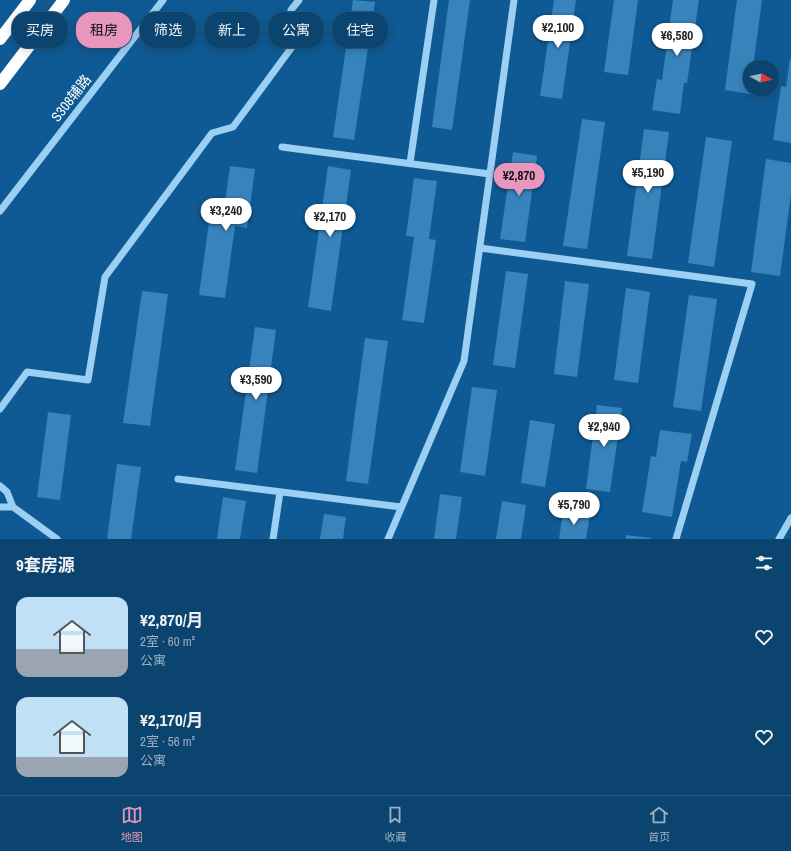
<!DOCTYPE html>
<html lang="zh">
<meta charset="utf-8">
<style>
:root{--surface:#0b446f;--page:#194e77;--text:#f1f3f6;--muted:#9ab0c3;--line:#2b5c82;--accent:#e797bd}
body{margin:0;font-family:"Archivo Narrow","Noto Sans SC",sans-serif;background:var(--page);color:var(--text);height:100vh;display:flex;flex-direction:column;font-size:15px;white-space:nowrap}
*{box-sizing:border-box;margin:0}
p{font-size:13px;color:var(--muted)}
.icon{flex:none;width:22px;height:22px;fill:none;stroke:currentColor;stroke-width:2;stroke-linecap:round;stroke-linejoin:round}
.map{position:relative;height:539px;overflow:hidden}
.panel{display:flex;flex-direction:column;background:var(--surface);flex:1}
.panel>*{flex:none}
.banner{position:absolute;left:12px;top:12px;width:400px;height:36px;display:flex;gap:8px}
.needle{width:26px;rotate:98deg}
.buttons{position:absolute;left:743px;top:60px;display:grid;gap:8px}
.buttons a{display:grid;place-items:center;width:36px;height:36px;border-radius:50%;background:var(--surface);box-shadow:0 2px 10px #0003,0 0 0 1px var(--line);font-size:20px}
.price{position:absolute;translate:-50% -34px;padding:0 9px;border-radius:14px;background:#fff;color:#222;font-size:13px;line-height:26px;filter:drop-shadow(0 1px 2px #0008)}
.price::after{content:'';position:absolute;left:50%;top:24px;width:12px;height:9px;margin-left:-6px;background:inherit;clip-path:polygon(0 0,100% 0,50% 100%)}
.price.on{background:var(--accent);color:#111}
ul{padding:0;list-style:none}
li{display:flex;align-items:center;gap:12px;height:100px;padding:0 16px}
li span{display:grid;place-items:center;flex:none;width:112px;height:80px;border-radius:12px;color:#555}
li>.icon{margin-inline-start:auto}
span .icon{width:48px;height:48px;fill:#fffc;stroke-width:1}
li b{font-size:17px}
h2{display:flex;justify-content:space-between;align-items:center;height:48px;padding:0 16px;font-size:17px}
.chip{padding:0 14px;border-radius:16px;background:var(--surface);box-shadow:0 2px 10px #0003,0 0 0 1px var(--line);font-size:14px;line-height:36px}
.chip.on{background:var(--accent);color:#111}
.tab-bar{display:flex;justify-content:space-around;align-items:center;height:56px;border-top:1px solid var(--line);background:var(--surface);font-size:11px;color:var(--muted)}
.tab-bar a{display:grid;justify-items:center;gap:2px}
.tab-bar .on{color:var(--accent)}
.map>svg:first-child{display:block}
</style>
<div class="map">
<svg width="791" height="539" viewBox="0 0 791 539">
<rect width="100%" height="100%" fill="#0f5a94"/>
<path fill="#3784bd" d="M353,0L375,2L354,140L333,137Z
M449,0H470L452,130L432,127Z
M554,0H576L562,99L540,96Z
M614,0H638L628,75L604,72Z
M673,0H699L687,83H684L680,114L652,110L657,79L662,80Z
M737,0H762L753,67H750V94L725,90Z
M790,59H791V143L773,140L781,86L786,87Z
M582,119L605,122L587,249L563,246Z
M644,129L669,132L652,259L627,256Z
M706,137L732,141L714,267L688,263Z
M513,152L537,156L525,242L500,239Z
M766,159L791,163V194L780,276L751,272Z
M230,166L255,169L247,228L235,226L225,298L199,295L209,222L222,224Z
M328,166L351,170L331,311L308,307Z
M414,178L437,181L429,239L436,240L424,323L402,320L414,237L406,236Z
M506,271L528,274L515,368L493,365Z
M565,281L589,284L577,377L554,374Z
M626,288L650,292L638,383L614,380Z
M142,291L168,294L150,426L123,423Z
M689,295L717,299L701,411L673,407Z
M255,327L276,330L257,473L235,470Z
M365,338L388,341L368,484L346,481Z
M472,387L497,390L485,476L460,472Z
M597,405L622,408L610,492L586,489Z
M48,412L71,415L60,500L37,497Z
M530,420L555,424L545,487L521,483Z
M660,430L692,434L687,462L681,461L672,517L642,512L651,456L656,457Z
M117,464L141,467L131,539H107Z
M440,494L462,497L456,539H434Z
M223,497L246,501L240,539H217Z
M502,501L526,505L521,539H496Z
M563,511L590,514L586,539H559Z
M324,514L346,517L343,539H320Z
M626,535L651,538V539H626Z"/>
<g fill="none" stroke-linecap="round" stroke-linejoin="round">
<path stroke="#9ccff4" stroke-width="7" d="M282,147L490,174
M410,163L434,0
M0,211L163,0
M480,248L752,284L676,539
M0,409L27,372L88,380L105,277L212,133L233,127L292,47L291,10L299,0
M178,479L401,507
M0,486L7,492L13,507L57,539
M0,507H13
M273,539L280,492
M388,539L464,361L514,0
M779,539L791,518"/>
<path stroke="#fff" stroke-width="12" d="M0,39L30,0
M0,84L64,0"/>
</g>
<g text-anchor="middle" stroke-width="3" stroke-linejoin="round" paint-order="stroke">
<g font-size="14" fill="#fff" stroke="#0f5a94">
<text transform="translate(71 98) rotate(-52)" y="5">S308辅路</text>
</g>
</g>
</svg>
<div class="buttons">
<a><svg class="needle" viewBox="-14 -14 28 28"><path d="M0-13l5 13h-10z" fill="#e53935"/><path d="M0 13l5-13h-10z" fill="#9ab0c3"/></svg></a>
</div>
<b class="price" style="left:558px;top:49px">¥2,100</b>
<b class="price" style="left:677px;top:57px">¥6,580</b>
<b class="price" style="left:648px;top:194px">¥5,190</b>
<b class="price on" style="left:519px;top:197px">¥2,870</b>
<b class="price" style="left:226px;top:232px">¥3,240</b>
<b class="price" style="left:330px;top:238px">¥2,170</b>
<b class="price" style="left:256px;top:401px">¥3,590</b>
<b class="price" style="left:604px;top:448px">¥2,940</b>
<b class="price" style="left:574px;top:526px">¥5,790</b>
<div class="banner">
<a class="chip">买房</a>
<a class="chip on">租房</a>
<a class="chip">筛选</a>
<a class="chip">新上</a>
<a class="chip">公寓</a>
<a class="chip">住宅</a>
</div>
</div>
<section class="panel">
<h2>9套房源<svg class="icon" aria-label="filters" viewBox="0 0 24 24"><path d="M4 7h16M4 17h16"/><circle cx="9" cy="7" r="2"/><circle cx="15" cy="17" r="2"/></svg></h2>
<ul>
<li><span style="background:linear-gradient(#bfe0f5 65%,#9aa5b1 0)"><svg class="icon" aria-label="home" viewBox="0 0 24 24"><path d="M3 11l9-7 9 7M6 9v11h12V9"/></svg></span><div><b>¥2,870/月</b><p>2室 · 60 m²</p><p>公寓</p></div><svg class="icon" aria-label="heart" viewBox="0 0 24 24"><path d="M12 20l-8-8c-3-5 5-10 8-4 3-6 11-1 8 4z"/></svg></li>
<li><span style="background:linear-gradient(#bfe0f5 75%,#9aa5b1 0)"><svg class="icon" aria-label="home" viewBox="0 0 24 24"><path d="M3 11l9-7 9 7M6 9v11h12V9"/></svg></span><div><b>¥2,170/月</b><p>2室 · 56 m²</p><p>公寓</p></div><svg class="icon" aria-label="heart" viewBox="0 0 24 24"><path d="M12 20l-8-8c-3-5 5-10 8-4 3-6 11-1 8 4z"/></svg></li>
</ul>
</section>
<nav class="tab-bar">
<a class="on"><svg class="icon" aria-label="map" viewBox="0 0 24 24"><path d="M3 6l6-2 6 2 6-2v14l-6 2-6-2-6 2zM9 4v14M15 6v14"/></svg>地图</a>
<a><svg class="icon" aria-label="saved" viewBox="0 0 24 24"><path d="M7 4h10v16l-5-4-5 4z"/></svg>收藏</a>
<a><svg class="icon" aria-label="home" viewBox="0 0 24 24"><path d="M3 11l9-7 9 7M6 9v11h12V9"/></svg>首页</a>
</nav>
